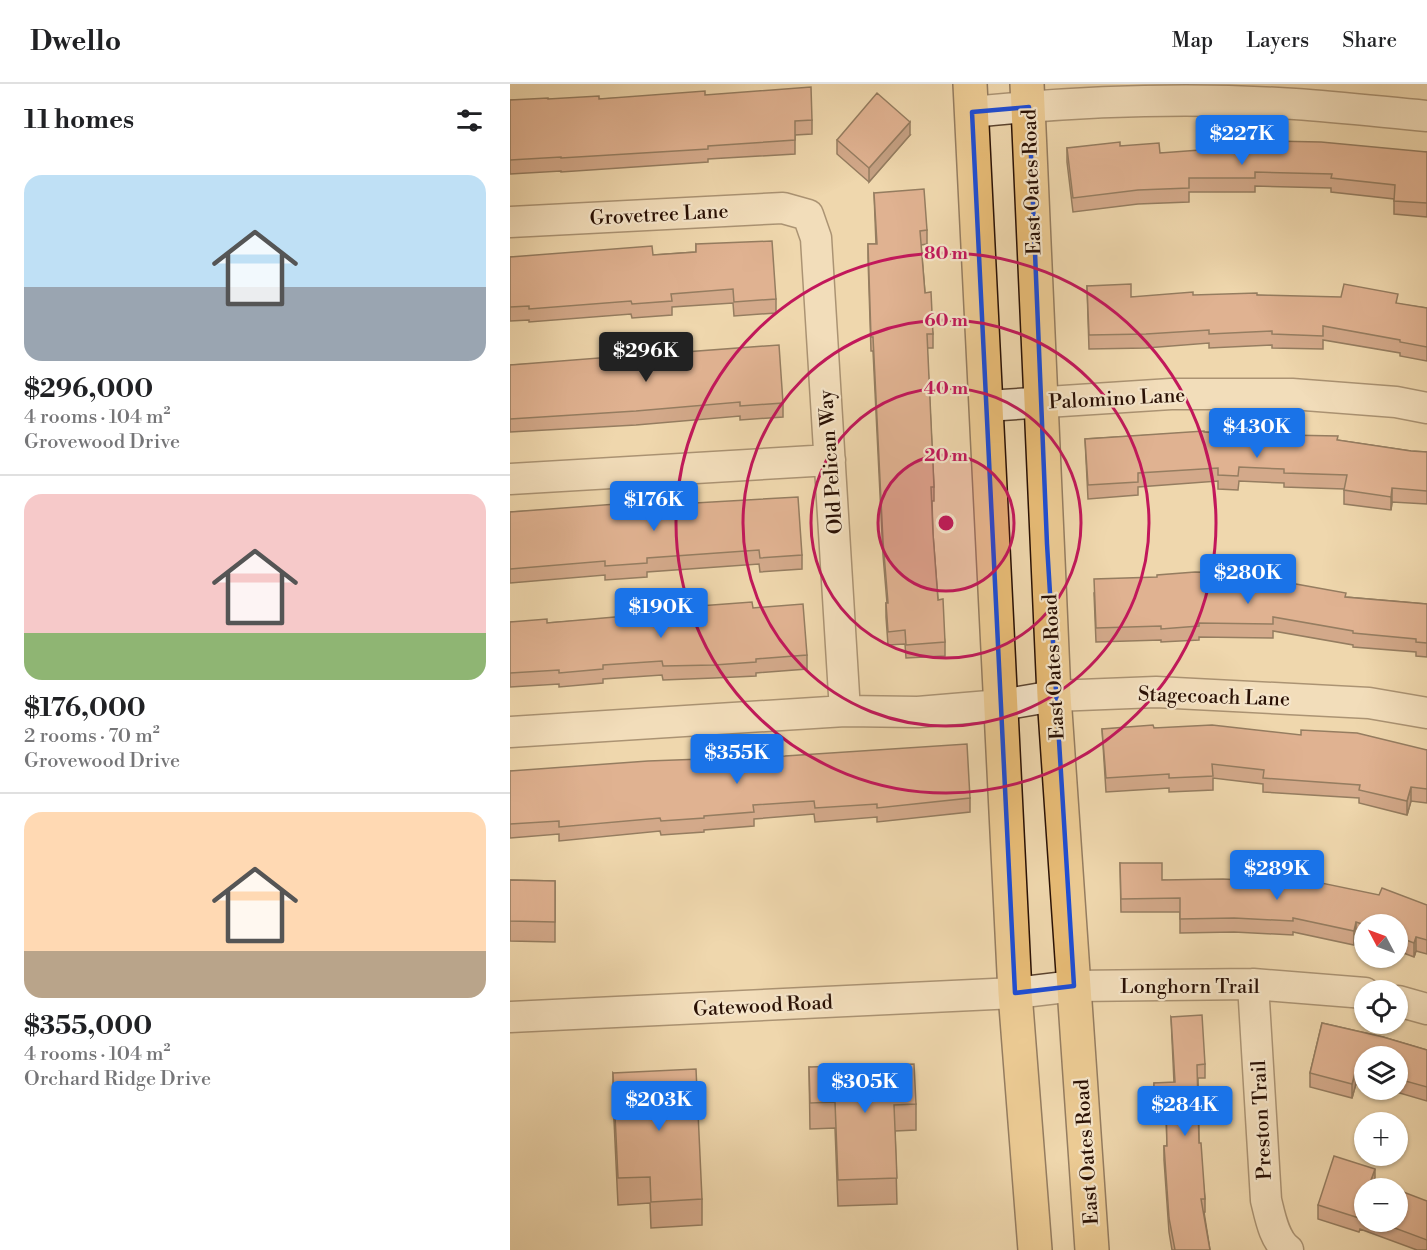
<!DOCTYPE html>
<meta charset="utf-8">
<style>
:root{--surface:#fff;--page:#f2f2f2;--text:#202124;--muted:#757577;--line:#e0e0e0;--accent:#1a73e8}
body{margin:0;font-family:"Libre Bodoni",serif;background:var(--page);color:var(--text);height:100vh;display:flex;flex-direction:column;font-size:22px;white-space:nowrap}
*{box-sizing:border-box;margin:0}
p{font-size:20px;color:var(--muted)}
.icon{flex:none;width:33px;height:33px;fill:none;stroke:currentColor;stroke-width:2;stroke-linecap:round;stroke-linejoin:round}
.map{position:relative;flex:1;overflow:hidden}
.panel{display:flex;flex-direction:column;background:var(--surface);width:510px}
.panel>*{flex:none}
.needle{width:39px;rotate:311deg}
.tools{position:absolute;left:844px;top:830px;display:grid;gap:12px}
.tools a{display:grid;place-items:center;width:54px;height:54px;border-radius:50%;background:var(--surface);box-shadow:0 2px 4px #0004;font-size:30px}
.price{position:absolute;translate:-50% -51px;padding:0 14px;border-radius:6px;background:var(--accent);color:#fff;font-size:20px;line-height:39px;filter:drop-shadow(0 2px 3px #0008)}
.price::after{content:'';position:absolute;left:50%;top:36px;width:18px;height:14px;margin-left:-9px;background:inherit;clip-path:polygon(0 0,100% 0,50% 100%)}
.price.active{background:#222;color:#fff}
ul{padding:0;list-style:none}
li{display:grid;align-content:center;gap:12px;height:318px;padding:0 24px}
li+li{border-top:2px solid var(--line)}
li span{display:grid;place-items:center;height:186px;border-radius:18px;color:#555}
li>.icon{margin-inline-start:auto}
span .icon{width:108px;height:108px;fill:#fffc;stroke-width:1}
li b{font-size:26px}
h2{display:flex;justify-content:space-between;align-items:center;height:72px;padding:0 24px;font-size:26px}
header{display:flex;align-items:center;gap:36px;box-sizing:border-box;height:84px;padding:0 30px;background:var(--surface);border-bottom:2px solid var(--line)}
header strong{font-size:28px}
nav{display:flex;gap:33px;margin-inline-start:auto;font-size:21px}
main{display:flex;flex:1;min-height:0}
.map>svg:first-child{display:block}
</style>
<header>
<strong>Dwello</strong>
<nav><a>Map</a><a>Layers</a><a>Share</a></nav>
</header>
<main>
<section class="panel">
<h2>11 homes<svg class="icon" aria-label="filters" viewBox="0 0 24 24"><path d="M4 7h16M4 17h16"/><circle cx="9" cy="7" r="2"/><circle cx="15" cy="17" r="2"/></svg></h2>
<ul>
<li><span style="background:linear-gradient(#bfe0f5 60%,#9aa5b1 0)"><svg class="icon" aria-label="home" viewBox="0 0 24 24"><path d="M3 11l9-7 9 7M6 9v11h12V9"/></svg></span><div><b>$296,000</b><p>4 rooms · 104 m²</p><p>Grovewood Drive</p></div></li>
<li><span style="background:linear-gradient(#f6c9c9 75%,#8fb573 0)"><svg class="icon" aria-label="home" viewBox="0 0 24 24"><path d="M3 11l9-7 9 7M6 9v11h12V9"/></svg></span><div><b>$176,000</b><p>2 rooms · 70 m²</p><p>Grovewood Drive</p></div></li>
<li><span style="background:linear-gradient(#ffd9b3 75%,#b9a48a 0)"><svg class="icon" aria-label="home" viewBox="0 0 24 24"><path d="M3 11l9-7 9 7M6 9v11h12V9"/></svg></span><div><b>$355,000</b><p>4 rooms · 104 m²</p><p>Orchard Ridge Drive</p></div></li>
</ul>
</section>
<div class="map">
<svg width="917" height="1166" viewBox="0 0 917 1166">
<rect width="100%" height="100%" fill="#efd7ad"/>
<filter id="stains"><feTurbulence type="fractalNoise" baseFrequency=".00333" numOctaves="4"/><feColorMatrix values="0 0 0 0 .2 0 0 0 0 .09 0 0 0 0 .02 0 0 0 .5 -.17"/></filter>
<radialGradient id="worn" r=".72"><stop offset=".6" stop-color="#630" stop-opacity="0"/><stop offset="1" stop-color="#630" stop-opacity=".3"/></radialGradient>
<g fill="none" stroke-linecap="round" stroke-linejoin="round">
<g stroke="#5a422e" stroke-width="33">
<path id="minor" d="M462,28C569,17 678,13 785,20C829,23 873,28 917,32
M0,138L273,124L298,131L306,154L335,627
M476,322L661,310H782L886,318L917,324
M0,395L320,376
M0,648L335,627L408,628L491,621L544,612L646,608L859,619L917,629
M743,900L756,1116C760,1132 764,1156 778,1166
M888,917L917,925
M0,933L505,909L564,902L743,900L855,909"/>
</g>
<g stroke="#291004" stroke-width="36">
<path id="major" d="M460,0L505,909L525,1166
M517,0L544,612L582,1166"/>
</g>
<use href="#minor" stroke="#f5e5ca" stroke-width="30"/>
<use href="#major" stroke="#e8bc76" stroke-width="33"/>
</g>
<path fill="#b27260" stroke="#291004" stroke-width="1.5" d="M195,11L302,36V50L285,51V70L198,75V78L51,88V87L0,90V16L89,15Z
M400,51L359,98L327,70V56Z
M610,62L650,69L917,68V133L884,130V115L821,108V104L745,102V108H679V118L628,120L563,128L557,78V64Z
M364,109L417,146V160L411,161L415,209L423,250V264H417L424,403V417H422L423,450L428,516L435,558V572L396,574L395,560L378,561L376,533V519H377L373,471L363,267H361L358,174V160H366Z
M186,160L266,215V229L224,232L223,219L162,223V231L122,234L121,230L19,238V236L0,237V173L143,171L186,168Z
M577,202L621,213L747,211L888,220L917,224V277L890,272V269L813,256V265L762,264V261L699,264V259L636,264L579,265Z
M114,276L273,319V333L230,336V332L126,341L0,348V281Z
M694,348L827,356L901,367L917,368V420L882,418L881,426L834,420V405L774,403V399L729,397L728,406L708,405V397L628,403V411L578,415L575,355Z
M185,419L292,471V485L250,488L249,480L137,488V493L95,496V491L0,499V428L133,421Z
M764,496L836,513L917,520V573L906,572V568L843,563V561L763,547V554L689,553V556L651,558V556L586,558L584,509Z
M243,524L297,571V585L246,589V592L204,594L153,596L152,591L93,595V599L49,603V600L0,603V538L37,539Z
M644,644L917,666V719L901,717L897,731L849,719V714L753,708V700L703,694V706L659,708V704L596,708L592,645Z
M0,687L460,714V728L367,738V733L305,738L304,730L244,735V742L194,746V748L151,751L150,747L49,757V750L0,754Z
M610,779L652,796L917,821V870L906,867L904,873L888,867V840H855V855L846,851L844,861L783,848V851L724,848L670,849V828H611Z
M0,796L45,797V858L0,857Z
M661,933L695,980V994H688L689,1059L695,1115V1128H694L700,1166H662L659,1148L654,1076V1062H657L656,1031L644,1032V999H664Z
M812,939L873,953L917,966V1017L876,1005H888V972H855V999L847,996L842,1014L800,1003V989Z
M299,983L406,1020V1046L385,1047L387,1120L328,1122L325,1044L300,1045Z
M103,989L192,1115V1141L141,1144L140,1119L108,1121L103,1015Z
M855,1104V1137H888L917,1117V1166H907L850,1145L849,1148L808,1135V1121Z"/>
<path fill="#915d4e" stroke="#291004" stroke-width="1.5" d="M400,38V51L359,98V84Z
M882,404V418L881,426V413Z
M901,703V717L897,731V717Z
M846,838V851L844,861V847Z
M906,853V867L904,873V859Z
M847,982V996L842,1014V1000Z
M865,1085V1099L861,1096Z"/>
<path fill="#cf8570" stroke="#291004" stroke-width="1.5" d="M301,3L302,36L285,37V56L198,62V65L51,74V73L0,76V16L38,14V15L89,12V15L195,7V11Z
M367,9L400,38L359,84L327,56Z
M759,57L811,58L917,68V119L884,117L885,101L821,94L822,90L745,88V94H679V104L628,106L563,114L557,64L610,58V62L649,59L650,69L690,66V60L759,61Z
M414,105L417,146L410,147L415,209L421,208L423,250H417L424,403H421L423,450L428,516L433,515L435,558L396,561L395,546L378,548L376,519H378L373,457L363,253H361L358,160H367L364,109Z
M262,157L266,215L224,218L223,205L161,210L162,217L122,220L121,217L19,225V222L0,223V173L142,162L143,171L186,168V160Z
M621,200V213L683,208V211L747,209V211L831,213L834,200L888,210L886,219L917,224V263L890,258V256L813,242V252L762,250V247L699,250V246L636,250L579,251L577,202Z
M269,261L273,319L230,322V318L126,327L0,335V281L114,272V276L176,272L175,268Z
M694,347V348L775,353V351L828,352L827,356L901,367L917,368V407L882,404L881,413L834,406L837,391L774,389V385L729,383L728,392L708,391V384L628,389V398L578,401L575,355Z
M288,413L292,471L250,474L249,466L137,474V479L95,482V477L0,485V428L133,418V421L185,417V419Z
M685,488L764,490V496L836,509L835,513L917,520V559L906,558V555L843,549V547L763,533V540L689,539V542L651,545V542L586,544L584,495L647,493V491Z
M242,518L243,524L293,520L297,571L246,575V578L204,581L153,582L152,577L93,581V585L49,589V586L0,589V538L37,535V539L150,529L149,525Z
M643,641L644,644L702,641L791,651V646L847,649L917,666V705L901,703L897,717L849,706L850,701L753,694L754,686L702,680L703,692L659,694V690L596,694L592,645Z
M457,660L460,714L367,724V720L305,724L304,717L243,721L244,728L194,732V734L151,737L150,734L49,743V737L0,740V687L138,677L275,672Z
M610,779H652V796L713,795L801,800L802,797L869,811L872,804L917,821V856L906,853L904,859L888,853V840H855V841L846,838L844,847L783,834V837L724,834L670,835V814L611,815Z
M0,796L45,797V838L0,837Z
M692,931L695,980L687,981L689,1059H691L695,1115H691L700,1166H665L659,1134L654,1062H657L656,1017L644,1018V999L665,998L661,933Z
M812,939L873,953L917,966V1003L888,995V972H855V985L847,982L842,1000L800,989Z
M404,980L406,1020L384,1021L387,1094L328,1096L325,1018L300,1019L299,983Z
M186,985L192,1115L141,1118L140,1093L108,1094L103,989Z
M824,1072L865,1085L861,1096L882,1104H855V1133L850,1131L849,1134L808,1121Z
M888,1106L917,1117V1156L866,1137H888Z"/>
<path d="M0 0H917V1166H0ZM519,23L537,460L564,902L505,909L462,28Z" fill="#efd7ad" fill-opacity=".55" fill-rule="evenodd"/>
<path fill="none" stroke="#1d4ed8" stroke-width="4.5" stroke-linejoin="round" d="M519,23L537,460L564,902L505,909L462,28Z"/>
<circle cx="436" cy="439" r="68" fill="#c2185b" fill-opacity=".12"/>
<g fill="none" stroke="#c2185b" stroke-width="3">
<circle cx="436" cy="439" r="68"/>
<circle cx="436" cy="439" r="135"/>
<circle cx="436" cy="439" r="203"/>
<circle cx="436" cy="439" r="270"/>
</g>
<g text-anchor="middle" stroke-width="4.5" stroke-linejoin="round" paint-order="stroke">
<g font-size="20" fill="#291004" stroke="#f5e5ca">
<text transform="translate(521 98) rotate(-92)" y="7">East Oates Road</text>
<text transform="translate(149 130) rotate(-3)" y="7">Grovetree Lane</text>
<text transform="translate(607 314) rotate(-3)" y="7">Palomino Lane</text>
<text transform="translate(320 378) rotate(-94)" y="7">Old Pelican Way</text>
<text transform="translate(543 583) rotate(-93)" y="7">East Oates Road</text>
<text transform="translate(704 612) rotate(2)" y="7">Stagecoach Lane</text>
<text x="680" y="909">Longhorn Trail</text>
<text transform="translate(253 921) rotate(-3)" y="7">Gatewood Road</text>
<text transform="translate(751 1036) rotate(-93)" y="7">Preston Trail</text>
<text transform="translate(576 1068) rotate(-94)" y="7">East Oates Road</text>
</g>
</g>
<circle cx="436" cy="439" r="9" fill="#c2185b" stroke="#f5e5ca" stroke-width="3"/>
<g font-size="18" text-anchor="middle" font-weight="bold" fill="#c2185b" stroke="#f5e5ca" stroke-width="4.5" stroke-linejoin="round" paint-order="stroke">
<text x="436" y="175">80 m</text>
<text x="436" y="242">60 m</text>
<text x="436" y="310">40 m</text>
<text x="436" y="377">20 m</text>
</g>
<rect width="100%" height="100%" filter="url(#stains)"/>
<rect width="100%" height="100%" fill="url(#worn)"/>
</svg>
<div class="tools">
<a><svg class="needle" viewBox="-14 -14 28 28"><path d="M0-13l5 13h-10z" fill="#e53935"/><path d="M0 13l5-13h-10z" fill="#757577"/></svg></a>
<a><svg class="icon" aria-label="locate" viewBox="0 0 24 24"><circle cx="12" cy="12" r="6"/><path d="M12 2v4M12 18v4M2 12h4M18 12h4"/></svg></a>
<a><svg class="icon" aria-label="layers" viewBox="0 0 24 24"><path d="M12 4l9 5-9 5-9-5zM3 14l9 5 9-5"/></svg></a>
<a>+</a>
<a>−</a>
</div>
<b class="price" style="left:732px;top:82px">$227K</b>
<b class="price active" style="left:136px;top:299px">$296K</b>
<b class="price" style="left:747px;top:375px">$430K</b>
<b class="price" style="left:144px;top:448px">$176K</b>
<b class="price" style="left:738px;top:521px">$280K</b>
<b class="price" style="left:151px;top:555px">$190K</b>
<b class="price" style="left:227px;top:701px">$355K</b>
<b class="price" style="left:767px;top:817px">$289K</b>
<b class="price" style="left:355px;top:1030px">$305K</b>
<b class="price" style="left:149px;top:1048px">$203K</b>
<b class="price" style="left:675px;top:1053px">$284K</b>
</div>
</main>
